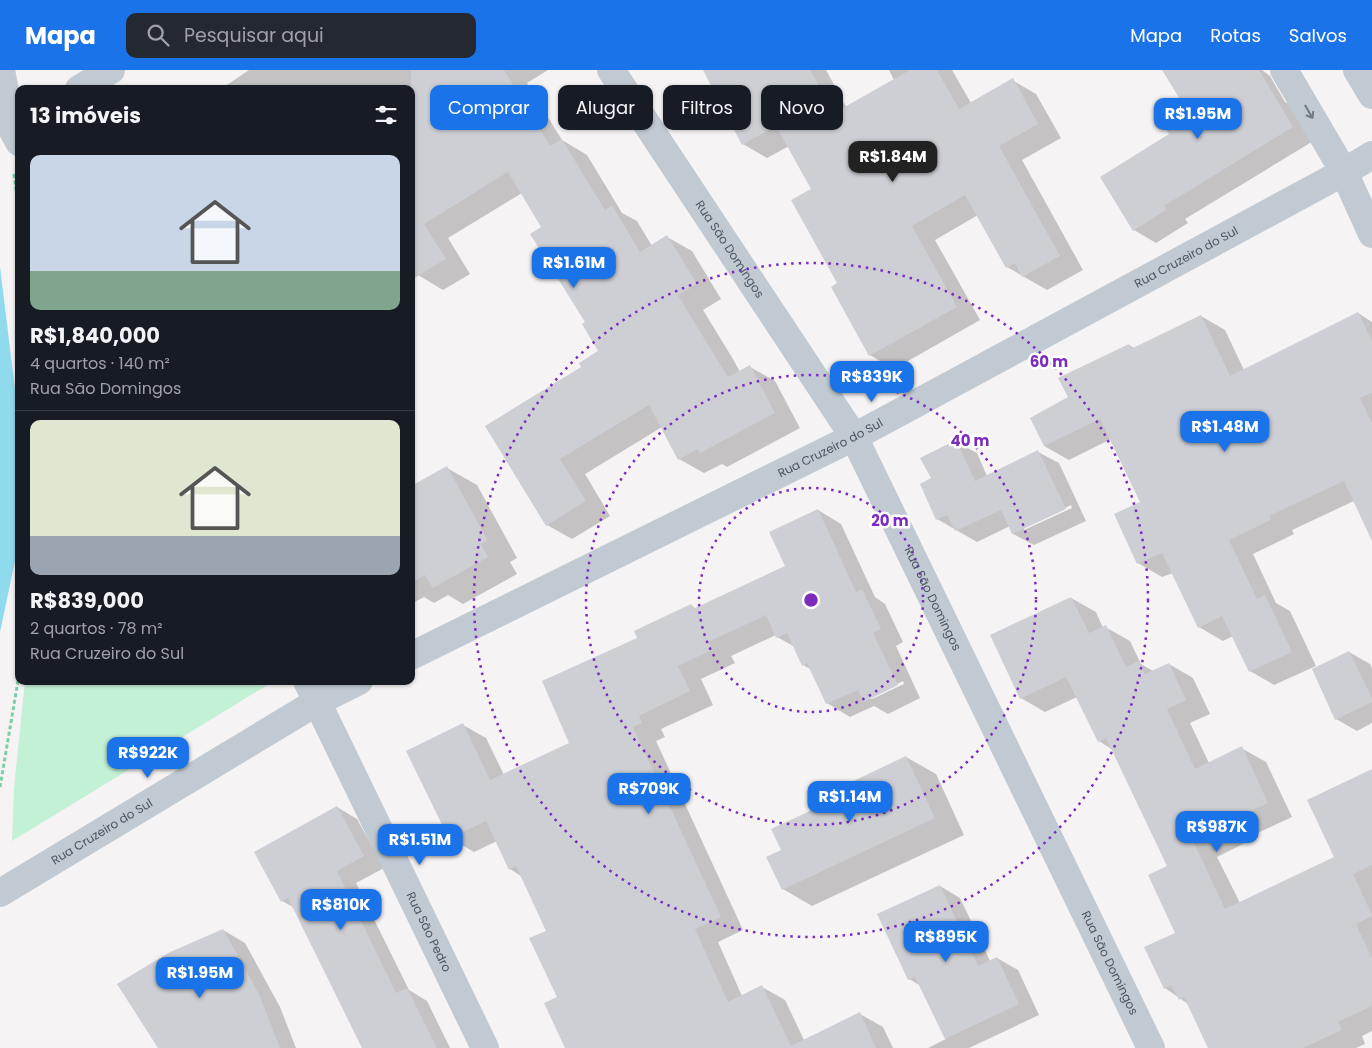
<!DOCTYPE html>
<html lang="pt">
<meta charset="utf-8">
<style>
:root{--surface:#171b24;--page:#242831;--text:#f1f3f6;--muted:#9ea1a6;--line:#363941;--accent:#1a73e8}
body{margin:0;font-family:Poppins,sans-serif;background:var(--page);color:var(--text);height:100vh;display:flex;flex-direction:column;font-size:19px;white-space:nowrap}
*{box-sizing:border-box;margin:0}
p{font-size:16px;color:var(--muted)}
.icon{flex:none;width:28px;height:28px;fill:none;stroke:currentColor;stroke-width:2;stroke-linecap:round;stroke-linejoin:round}
.map{position:relative;flex:1;overflow:hidden}
.side{position:absolute;left:15px;top:15px;width:400px;height:600px;display:flex;flex-direction:column;background:var(--surface);border-radius:10px;box-shadow:0 1px 4px #0004}
.side>*{flex:none}
.banner{position:absolute;left:430px;top:15px;width:475px;height:45px;display:flex;gap:10px}
.price{position:absolute;translate:-50% -42px;padding:0 11px;border-radius:10px;background:var(--accent);color:#fff;font-size:16px;line-height:32px;filter:drop-shadow(0 1px 2px #0008)}
.price::after{content:'';position:absolute;left:50%;top:30px;width:15px;height:11px;margin-left:-8px;background:inherit;clip-path:polygon(0 0,100% 0,50% 100%)}
.price.on{background:#222;color:#fff}
ul{padding:0;list-style:none}
li{display:grid;align-content:center;gap:10px;height:265px;padding:0 15px}
li+li{border-top:1px solid var(--line)}
li span{display:grid;place-items:center;height:155px;border-radius:10px;color:#555}
li>.icon{margin-inline-start:auto}
span .icon{width:90px;height:90px;fill:#fffc;stroke-width:1}
li b{font-size:21px}
h2{display:flex;justify-content:space-between;align-items:center;height:60px;padding:0 15px;font-size:21px}
.tag{padding:0 18px;border-radius:10px;background:var(--surface);box-shadow:0 1px 4px #0004;font-size:18px;line-height:45px}
.tag.on{background:var(--accent);color:#fff}
header{display:flex;align-items:center;gap:30px;box-sizing:border-box;height:70px;padding:0 25px;background:var(--accent);color:#fff}
header strong{font-size:24px}
nav{display:flex;gap:28px;margin-inline-start:auto;font-size:18px}
.search{width:350px;height:45px;background:var(--page);display:flex;align-items:center;gap:12px;box-sizing:border-box;padding:0 18px;border-radius:10px;color:var(--muted);font-size:19px}
.map>svg:first-child{display:block}
</style>
<header>
<strong>Mapa</strong>
<div class="search"><svg class="icon" aria-label="search" viewBox="0 0 24 24"><circle cx="10" cy="10" r="6"/><path d="M15 15l6 6"/></svg>Pesquisar aqui</div>
<nav><a>Mapa</a><a>Rotas</a><a>Salvos</a></nav>
</header>
<div class="map">
<svg width="1372" height="978" viewBox="0 0 1372 978">
<rect width="100%" height="100%" fill="#f5f3f3"/>
<path fill="#c3f1d5" d="M25,611H274L12,771L14,718Z"/>
<path fill="#90daee" d="M0,197L19,352V472L0,562Z"/>
<path fill="#0003" fill-rule="evenodd" d="M249,0H548L527,13L562,70L587,85L622,143L637,151L652,176L667,167L692,181L721,229L703,240L733,289L740,302L750,297L775,311L800,358L727,397L722,394L704,403L679,389L662,357L585,404L610,446L572,469L547,455L487,356L583,297L600,281L543,157L522,123L448,168L470,204L443,220L418,205L411,19H221Z
M704,0H826L846,37L894,10L889,0H952L971,33L1012,10L1036,24L1061,68L1022,90L1083,200L1047,220L1007,197L978,145L935,170L980,250L894,299L870,285L839,214L813,119L789,76L767,88L743,74Z
M1164,0H1262L1270,6L1285,32L1296,38L1315,70L1185,149L1188,153L1156,173L1134,160L1170,65L1187,39Z
M1358,243L1372,252V468L1354,431L1292,460L1294,464L1253,484L1276,533L1290,541L1316,596L1274,615L1250,601L1233,566L1223,571L1199,557L1173,503L1162,507L1138,493L1115,445L1142,432L1111,369L1069,390L1044,376L1070,327L1129,275L1134,278L1201,246L1225,260L1244,300Z
M956,372L977,383L987,406L1038,382L1059,393L1086,451L1034,475L1013,464L1010,456L977,472L937,449L921,414L932,409ZM1071,435L1072,438L1024,460V458Z
M447,398L477,415L517,488L510,492L517,504L463,534L448,525L434,533L424,527L411,534V418Z
M818,440L841,454L875,527L885,534L903,572L896,576L920,628L888,644L874,636L850,647L827,633L812,600L803,595L795,577L777,567L776,565L731,586L735,593L701,609L713,635L661,659L665,667L656,671L743,860L718,872L742,926L762,917L785,930L804,970L860,944L883,957L893,978H566L548,861L521,806L510,799L497,771L474,782L450,768L408,681L463,655L486,668L504,705L571,673L639,569L691,535L696,539L787,497ZM903,611L904,614L872,629H866Z
M1071,528L1096,542L1103,558L1105,557L1130,571L1141,594L1153,601L1169,594L1193,608L1210,644L1190,653L1209,693L1241,678L1266,692L1292,747L1245,769L1247,772L1217,787L1240,833L1336,787L1372,700V961L1362,966L1365,974L1356,978H1209L1188,934L1165,918L1177,864L1169,797L1113,680L1099,671L1077,627L1045,642L1021,628Z
M1349,582L1370,594L1372,599V653L1357,661L1336,649Z
M906,687L936,704L964,765L812,836L783,819V780Z
M337,737L357,749L384,798L356,813L409,920L427,931L450,978H363L295,838L282,831Z
M940,816L960,828L990,891L997,888L1018,900L1039,945L969,978H928L946,969L921,916L909,909Z
M223,860L245,873L280,937L296,978H161Z"/>
<path fill="#cdcfd5" d="M411,0H504L550,76L562,69L605,140L612,135L640,182L667,165L697,214L678,225L707,273L728,307L750,295L775,343L700,383L698,379L678,390L649,335L560,389L586,431L546,456L485,356L581,297L579,293L598,281L582,254L585,252L530,164L541,157L508,102L424,154L446,189L411,210Z
M703,0H810L834,43L910,0H937L959,39L1013,8L1038,54L999,76L1060,186L1022,207L1015,193L1006,198L965,125L912,156L957,237L869,286L831,217L837,213L791,130L811,119L776,56L742,75Z
M1162,0H1259L1293,57L1164,136L1166,140L1133,161L1100,107L1169,64L1162,53L1186,39Z
M1358,242L1372,271V323L1360,328L1372,353V471L1344,411L1269,446L1271,450L1229,470L1257,529L1265,525L1292,582L1249,602L1222,546L1198,558L1162,483L1137,494L1114,444L1140,432L1100,349L1044,376L1030,348L1068,327L1058,308L1129,274L1131,279L1201,245L1230,306Z
M956,370L975,411L1038,380L1066,439L1012,464L1001,440L955,461L947,445L936,450L920,414L931,408L920,388Z
M447,396L488,471L481,474L488,487L433,518L425,505L411,513V416Z
M818,439L856,522L862,519L881,559L873,563L898,615L864,632L858,620L826,634L807,593L802,596L787,563L776,568L766,545L708,572L712,580L678,596L690,621L639,646L642,653L633,657L721,847L695,859L728,932L762,915L791,976L860,942L876,978H565L544,933L557,927L529,868L546,861L516,796L509,800L486,751L449,769L406,681L463,653L490,710L569,673L542,611L637,568L634,561L691,534L693,539L785,496L769,462Z
M1071,527L1089,563L1106,555L1126,597L1139,591L1145,604L1169,593L1186,630L1167,639L1195,699L1242,676L1268,733L1222,755L1223,758L1194,773L1225,839L1334,787L1307,730L1372,699V795L1353,804L1372,845V846L1356,854L1372,888V936L1338,952L1342,960L1303,978H1208L1184,927L1179,930L1171,915L1164,919L1144,877L1175,863L1148,805L1167,796L1106,668L1098,672L1066,607L1020,629L990,565Z
M1349,581L1372,628V632L1335,650L1312,599Z
M906,686L935,748L782,820L766,787L781,780L771,759L825,734L822,726Z
M337,736L364,786L337,801L396,923L407,918L437,978H362L288,828L281,832L254,782Z
M940,815L978,896L997,887L1019,934L945,969L915,907L908,910L877,844Z
M223,859L259,924L280,978H158L117,914L168,883Z"/>
<g fill="none" stroke-linecap="round" stroke-linejoin="round">
<path stroke="#7ad0a6" stroke-width="3" stroke-dasharray="4 2.5" stroke-linecap="butt" d="M14,104L19,143
M0,717L19,605"/>
<g stroke="#c1cad2" stroke-width="28">
<path d="M1,0L12,59L19,72"/>
<path id="s1" d="M611,0L854,367L1151,978"/>
<path d="M1284,0L1344,102L1372,164"/>
<path d="M1357,0L1372,25"/>
<path d="M79,19L111,0"/>
<path id="s2" d="M411,586L854,367L1344,102L1372,85"/>
<path id="s3" d="M307,611L485,978"/>
<path id="s4" d="M0,823L317,632L359,611"/>
</g>
</g>
<defs><path id="oneway-shaft" d="M-6 0H5M1.5-3L5.5 0L1.5 3" fill="none" stroke-width="1.6" stroke-linecap="round" stroke-linejoin="round" transform="scale(1.25)"/></defs>
<use stroke="#6e7983" href="#oneway-shaft" transform="translate(1309 42) rotate(60)"/>
<g fill="none" stroke="#7b2cbf" stroke-width="2.5" stroke-dasharray="2.5 5">
<circle cx="811" cy="530" r="112"/>
<circle cx="811" cy="530" r="225"/>
<circle cx="811" cy="530" r="337"/>
</g>
<g text-anchor="middle" stroke-width="5" stroke-linejoin="round" paint-order="stroke">
<g font-size="12" fill="#4a5661" stroke="#fff">
<text dy="4" stroke="none"><textPath href="#s1" startOffset="215">Rua São Domingos</textPath></text>
<text dy="4" stroke="none"><textPath href="#s2" startOffset="872">Rua Cruzeiro do Sul</textPath></text>
<text dy="4" stroke="none"><textPath href="#s2" startOffset="468">Rua Cruzeiro do Sul</textPath></text>
<text dy="4" stroke="none"><textPath href="#s1" startOffset="620">Rua São Domingos</textPath></text>
<text dy="4" stroke="none"><textPath href="#s4" startOffset="119">Rua Cruzeiro do Sul</textPath></text>
<text dy="4" stroke="none"><textPath href="#s3" startOffset="279">Rua São Pedro</textPath></text>
<text dy="4" stroke="none"><textPath href="#s1" startOffset="1025">Rua São Domingos</textPath></text>
</g>
</g>
<circle cx="811" cy="530" r="8" fill="#7b2cbf" stroke="#fff" stroke-width="2.5"/>
<g font-size="15" text-anchor="middle" font-weight="bold" fill="#7b2cbf" stroke="#fff" stroke-width="5" stroke-linejoin="round" paint-order="stroke">
<text x="1049" y="297">60 m</text>
<text x="970" y="376">40 m</text>
<text x="890" y="456">20 m</text>
</g>
</svg>
<b class="price" style="left:1198px;top:70px">R$1.95M</b>
<b class="price on" style="left:893px;top:113px">R$1.84M</b>
<b class="price" style="left:574px;top:219px">R$1.61M</b>
<b class="price" style="left:872px;top:333px">R$839K</b>
<b class="price" style="left:1225px;top:383px">R$1.48M</b>
<b class="price" style="left:148px;top:709px">R$922K</b>
<b class="price" style="left:649px;top:745px">R$709K</b>
<b class="price" style="left:850px;top:753px">R$1.14M</b>
<b class="price" style="left:1217px;top:783px">R$987K</b>
<b class="price" style="left:420px;top:796px">R$1.51M</b>
<b class="price" style="left:341px;top:861px">R$810K</b>
<b class="price" style="left:946px;top:893px">R$895K</b>
<b class="price" style="left:200px;top:929px">R$1.95M</b>
<div class="banner">
<a class="tag on">Comprar</a>
<a class="tag">Alugar</a>
<a class="tag">Filtros</a>
<a class="tag">Novo</a>
</div>
<section class="side">
<h2>13 imóveis<svg class="icon" aria-label="filters" viewBox="0 0 24 24"><path d="M4 7h16M4 17h16"/><circle cx="9" cy="7" r="2"/><circle cx="15" cy="17" r="2"/></svg></h2>
<ul>
<li><span style="background:linear-gradient(#c9d6e8 75%,#7fa58c 0)"><svg class="icon" aria-label="home" viewBox="0 0 24 24"><path d="M3 11l9-7 9 7M6 9v11h12V9"/></svg></span><div><b>R$1,840,000</b><p>4 quartos · 140 m²</p><p>Rua São Domingos</p></div></li>
<li><span style="background:linear-gradient(#dfe7d0 75%,#9aa5b1 0)"><svg class="icon" aria-label="home" viewBox="0 0 24 24"><path d="M3 11l9-7 9 7M6 9v11h12V9"/></svg></span><div><b>R$839,000</b><p>2 quartos · 78 m²</p><p>Rua Cruzeiro do Sul</p></div></li>
</ul>
</section>
</div>
